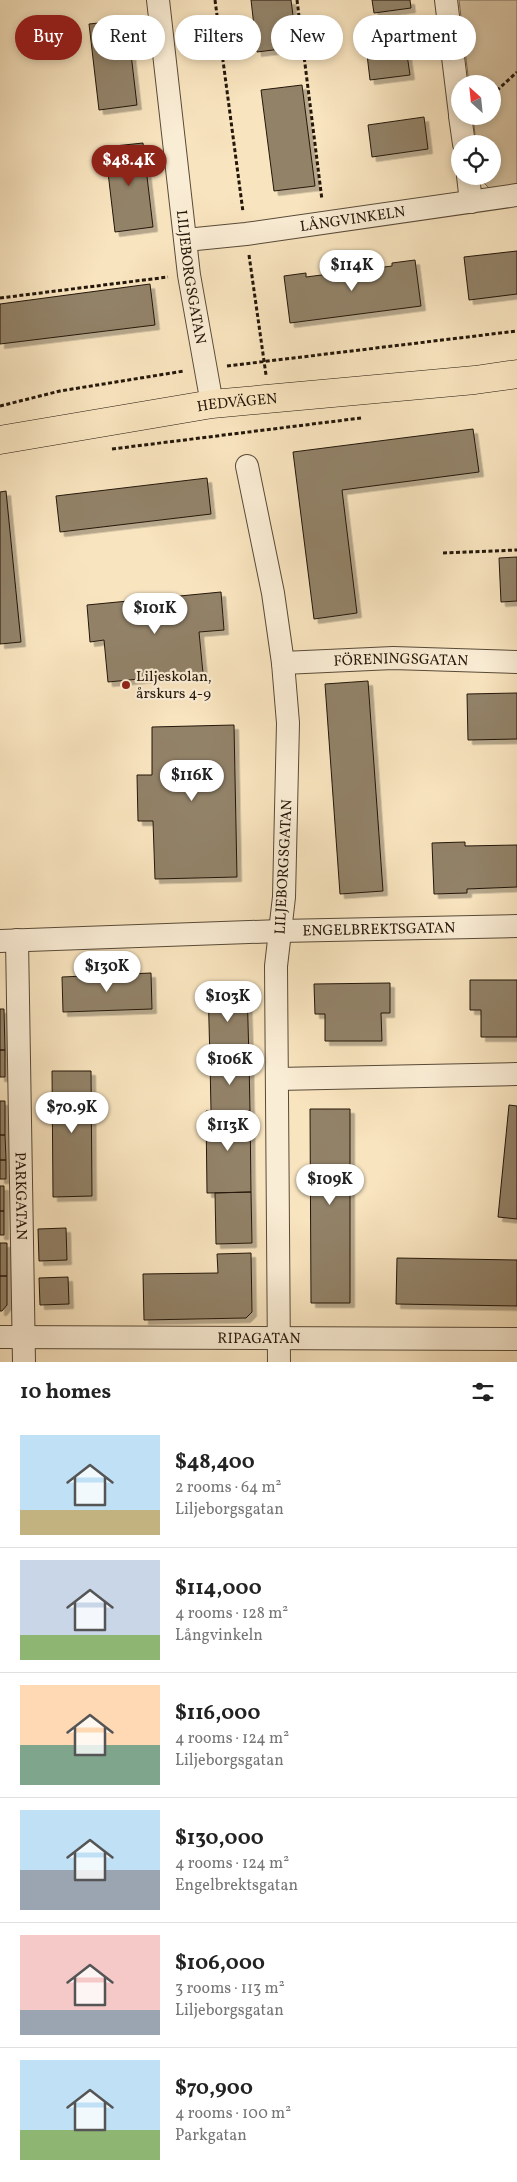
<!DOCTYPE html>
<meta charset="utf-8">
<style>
:root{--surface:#fff;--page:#f6f6f6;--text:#222;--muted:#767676;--line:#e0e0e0;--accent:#8f2418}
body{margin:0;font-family:Vollkorn,serif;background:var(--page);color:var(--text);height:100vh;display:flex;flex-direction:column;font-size:19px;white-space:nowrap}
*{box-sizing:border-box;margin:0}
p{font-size:16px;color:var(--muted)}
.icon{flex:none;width:28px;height:28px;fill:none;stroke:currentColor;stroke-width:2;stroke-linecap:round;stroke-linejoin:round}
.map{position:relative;height:1362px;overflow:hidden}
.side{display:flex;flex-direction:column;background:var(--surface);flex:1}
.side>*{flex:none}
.top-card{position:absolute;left:15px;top:15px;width:488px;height:45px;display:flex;gap:10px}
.needle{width:32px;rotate:333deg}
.tools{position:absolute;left:451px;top:75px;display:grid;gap:10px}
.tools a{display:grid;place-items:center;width:50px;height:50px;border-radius:50%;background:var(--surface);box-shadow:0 2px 8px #0003;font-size:25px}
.price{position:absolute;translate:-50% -42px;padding:0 11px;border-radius:18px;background:#fff;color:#222;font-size:16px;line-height:32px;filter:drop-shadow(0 1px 2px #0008)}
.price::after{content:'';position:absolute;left:50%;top:30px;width:15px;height:11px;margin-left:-8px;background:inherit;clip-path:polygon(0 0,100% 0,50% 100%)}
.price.selected{background:var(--accent);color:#fff}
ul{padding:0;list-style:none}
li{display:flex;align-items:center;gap:15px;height:125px;padding:0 20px}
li+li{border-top:1px solid var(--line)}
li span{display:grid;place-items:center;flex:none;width:140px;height:100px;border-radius:0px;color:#555}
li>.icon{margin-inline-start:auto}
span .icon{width:60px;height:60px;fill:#fffc;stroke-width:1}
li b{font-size:21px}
h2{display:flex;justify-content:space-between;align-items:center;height:60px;padding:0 20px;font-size:21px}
.pill{padding:0 18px;border-radius:22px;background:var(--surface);box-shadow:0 2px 8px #0003;font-size:18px;line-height:45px}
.pill.selected{background:var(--accent);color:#fff}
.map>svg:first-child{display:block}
</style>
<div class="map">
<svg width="517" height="1362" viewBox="0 0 517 1362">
<defs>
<filter id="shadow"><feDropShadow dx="4.5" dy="4.5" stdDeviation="0" flood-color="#0004"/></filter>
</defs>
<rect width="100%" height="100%" fill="#f8e4bf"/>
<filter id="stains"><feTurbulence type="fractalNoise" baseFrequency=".004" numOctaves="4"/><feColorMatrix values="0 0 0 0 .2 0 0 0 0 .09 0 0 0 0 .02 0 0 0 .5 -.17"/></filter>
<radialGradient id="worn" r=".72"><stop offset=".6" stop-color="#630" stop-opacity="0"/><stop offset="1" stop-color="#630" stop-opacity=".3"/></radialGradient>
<path fill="#d4c1a0" stroke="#7c6c55" d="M459,0H517V185L490,189L481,180L480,176H492V144H476L473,116H492V84H469Z"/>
<path fill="#928268" stroke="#24170a" filter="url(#shadow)" d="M251,0H291L297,47L257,52Z
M372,0H410L411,8L374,13Z
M127,20L137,105L99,110L89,24Z
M405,41L410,75L370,80L366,46Z
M302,85L315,186L274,191L261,90Z
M424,117L428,149L372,157L368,125Z
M143,143L153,227L115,232L105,147Z
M517,251V294L469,300L464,257Z
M415,260L421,306L290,323L284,276L306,273V277L392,266V263Z
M150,284L155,325L0,344V304Z
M473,429L479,472L342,490L357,613L314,619L293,452Z
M207,478L211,514L60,532L56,496Z
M6,491L21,642L0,644V492Z
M517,557V601L501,602L499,558Z
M221,592L224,630L199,632L203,673L108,682L104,640L90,642L87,605Z
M368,681L383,891L340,894L325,684Z
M517,693V739L468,740L467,694Z
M234,725L237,877L155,879L153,821H138L137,775H152V727Z
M465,842V846L517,845V887L467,889V893L434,894L432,843Z
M151,973L152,1009L63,1012L62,977Z
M470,980H517V1037H481V1010H470Z
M390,983V1013H381L382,1041H325V1014H315L314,984Z
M247,985L249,1060L210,1061L208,986Z
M0,1009H4L5,1050H0Z
M0,1050H5V1077H0Z
M249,1060L250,1111H211L210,1061Z
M52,1071H91L92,1196L53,1197Z
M0,1101H5V1135H0Z
M509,1105L517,1106V1219L498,1217Z
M310,1109H350V1303H311Z
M206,1111H250L251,1192L207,1193Z
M0,1135H5L6,1160H0Z
M0,1160H6V1179H0Z
M0,1186H4V1211H0Z
M251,1192L252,1243L216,1244L215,1193Z
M0,1211H4V1235H0Z
M66,1228L67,1260L39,1261L38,1229Z
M0,1243H7V1276H0Z
M251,1253L252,1312L246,1318L144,1320L143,1274L218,1273L217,1254Z
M397,1258L517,1260V1306L396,1304Z
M0,1276H7V1305L2,1311H0Z
M68,1277L69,1304L40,1305L39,1278Z"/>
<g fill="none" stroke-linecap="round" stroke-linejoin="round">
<g stroke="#594a37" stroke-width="24">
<g id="minor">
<path id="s1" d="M158,0L189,275L212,404"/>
<path d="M446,0L460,114"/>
<path d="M460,116L464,144"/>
<path d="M468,176L471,202"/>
<path id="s2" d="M186,240L246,234L517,195"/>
<path d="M247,466L273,593L283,663L288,723L284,897L276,966L279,1362"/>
<path id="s3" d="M283,663L393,658L517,662"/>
<path id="s4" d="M17,940L24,1362"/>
<path id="s5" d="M0,941L280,931L517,926"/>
<path d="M277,1079L517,1074"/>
<path id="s6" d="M0,1337L517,1339"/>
</g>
</g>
<g stroke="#24170a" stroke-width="29">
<g id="major">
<path id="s7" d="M0,440L212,404L475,380L517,374"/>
</g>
</g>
<path stroke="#24170a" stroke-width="3" stroke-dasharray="4 2.5" stroke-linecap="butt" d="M215,0L243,212
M297,0L322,200
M492,95L517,72
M249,255L266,375
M0,298L168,277
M227,366L517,331
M0,406L60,391L184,371
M112,449L361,418
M443,553L517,550"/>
<use href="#minor" stroke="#faedd5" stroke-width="22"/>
<use href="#major" stroke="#f8e4bf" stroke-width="28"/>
</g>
<circle fill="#8f2418" stroke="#faedd5" stroke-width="2" cx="126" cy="685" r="5"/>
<g text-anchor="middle" stroke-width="4.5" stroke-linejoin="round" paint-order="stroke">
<g font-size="15" fill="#24170a" stroke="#faedd5">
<text dy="5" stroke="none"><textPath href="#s2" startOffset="168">LÅNGVINKELN</textPath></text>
<text dy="5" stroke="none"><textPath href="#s1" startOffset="279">LILJEBORGSGATAN</textPath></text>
<text dy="5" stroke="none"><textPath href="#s7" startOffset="240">HEDVÄGEN</textPath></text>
<text dy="5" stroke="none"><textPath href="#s3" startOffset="118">FÖRENINGSGATAN</textPath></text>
<text transform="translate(283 867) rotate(-87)" y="5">LILJEBORGSGATAN</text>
<text dy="5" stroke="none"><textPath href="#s5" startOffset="379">ENGELBREKTSGATAN</textPath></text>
<text dy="5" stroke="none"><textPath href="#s4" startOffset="256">PARKGATAN</textPath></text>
<text dy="5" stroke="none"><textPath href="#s6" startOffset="259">RIPAGATAN</textPath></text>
</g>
<g font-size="15" fill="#24170a" stroke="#faedd5" text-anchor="start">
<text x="136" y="681">Liljeskolan,<tspan x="136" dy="17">årskurs 4-9</tspan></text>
</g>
</g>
<rect width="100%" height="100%" filter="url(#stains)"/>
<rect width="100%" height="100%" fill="url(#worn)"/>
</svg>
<div class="tools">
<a><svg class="needle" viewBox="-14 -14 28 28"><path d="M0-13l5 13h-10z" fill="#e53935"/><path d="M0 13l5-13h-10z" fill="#767676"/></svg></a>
<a><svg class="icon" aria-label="locate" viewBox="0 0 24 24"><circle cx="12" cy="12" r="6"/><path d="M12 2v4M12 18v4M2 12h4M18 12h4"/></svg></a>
</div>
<b class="price selected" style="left:129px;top:187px">$48.4K</b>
<b class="price" style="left:352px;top:292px">$114K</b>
<b class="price" style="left:155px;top:635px">$101K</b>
<b class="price" style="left:192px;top:802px">$116K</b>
<b class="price" style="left:107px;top:993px">$130K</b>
<b class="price" style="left:228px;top:1023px">$103K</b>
<b class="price" style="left:230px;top:1086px">$106K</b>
<b class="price" style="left:72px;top:1134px">$70.9K</b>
<b class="price" style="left:228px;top:1152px">$113K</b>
<b class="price" style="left:330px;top:1206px">$109K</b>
<div class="top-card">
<a class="pill selected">Buy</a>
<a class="pill">Rent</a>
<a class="pill">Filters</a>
<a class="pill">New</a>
<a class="pill">Apartment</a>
</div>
</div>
<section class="side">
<h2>10 homes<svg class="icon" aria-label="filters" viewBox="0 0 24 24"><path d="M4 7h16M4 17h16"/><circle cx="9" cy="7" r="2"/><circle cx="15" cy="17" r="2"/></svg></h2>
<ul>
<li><span style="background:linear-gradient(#bfe0f5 75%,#c2b280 0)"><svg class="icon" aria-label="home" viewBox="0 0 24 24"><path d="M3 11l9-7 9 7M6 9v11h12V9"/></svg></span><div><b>$48,400</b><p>2 rooms · 64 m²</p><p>Liljeborgsgatan</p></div></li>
<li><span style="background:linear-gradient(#c9d6e8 75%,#8fb573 0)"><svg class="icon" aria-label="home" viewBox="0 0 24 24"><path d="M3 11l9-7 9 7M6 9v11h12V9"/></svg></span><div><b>$114,000</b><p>4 rooms · 128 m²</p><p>Långvinkeln</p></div></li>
<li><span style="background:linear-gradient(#ffd9b3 60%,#7fa58c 0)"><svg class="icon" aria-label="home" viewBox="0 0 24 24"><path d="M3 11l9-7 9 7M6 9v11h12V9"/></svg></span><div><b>$116,000</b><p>4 rooms · 124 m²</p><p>Liljeborgsgatan</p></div></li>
<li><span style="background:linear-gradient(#bfe0f5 60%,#9aa5b1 0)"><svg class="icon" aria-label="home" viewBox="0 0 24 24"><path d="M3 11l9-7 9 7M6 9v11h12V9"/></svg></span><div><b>$130,000</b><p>4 rooms · 124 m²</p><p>Engelbrektsgatan</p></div></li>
<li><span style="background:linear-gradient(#f6c9c9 75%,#9aa5b1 0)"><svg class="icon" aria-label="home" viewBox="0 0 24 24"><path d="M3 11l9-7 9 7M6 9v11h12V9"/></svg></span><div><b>$106,000</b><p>3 rooms · 113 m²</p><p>Liljeborgsgatan</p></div></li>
<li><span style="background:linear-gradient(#bfe0f5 70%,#8fb573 0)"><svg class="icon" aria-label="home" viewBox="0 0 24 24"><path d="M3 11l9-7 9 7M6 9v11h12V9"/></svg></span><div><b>$70,900</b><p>4 rooms · 100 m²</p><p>Parkgatan</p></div></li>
</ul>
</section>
